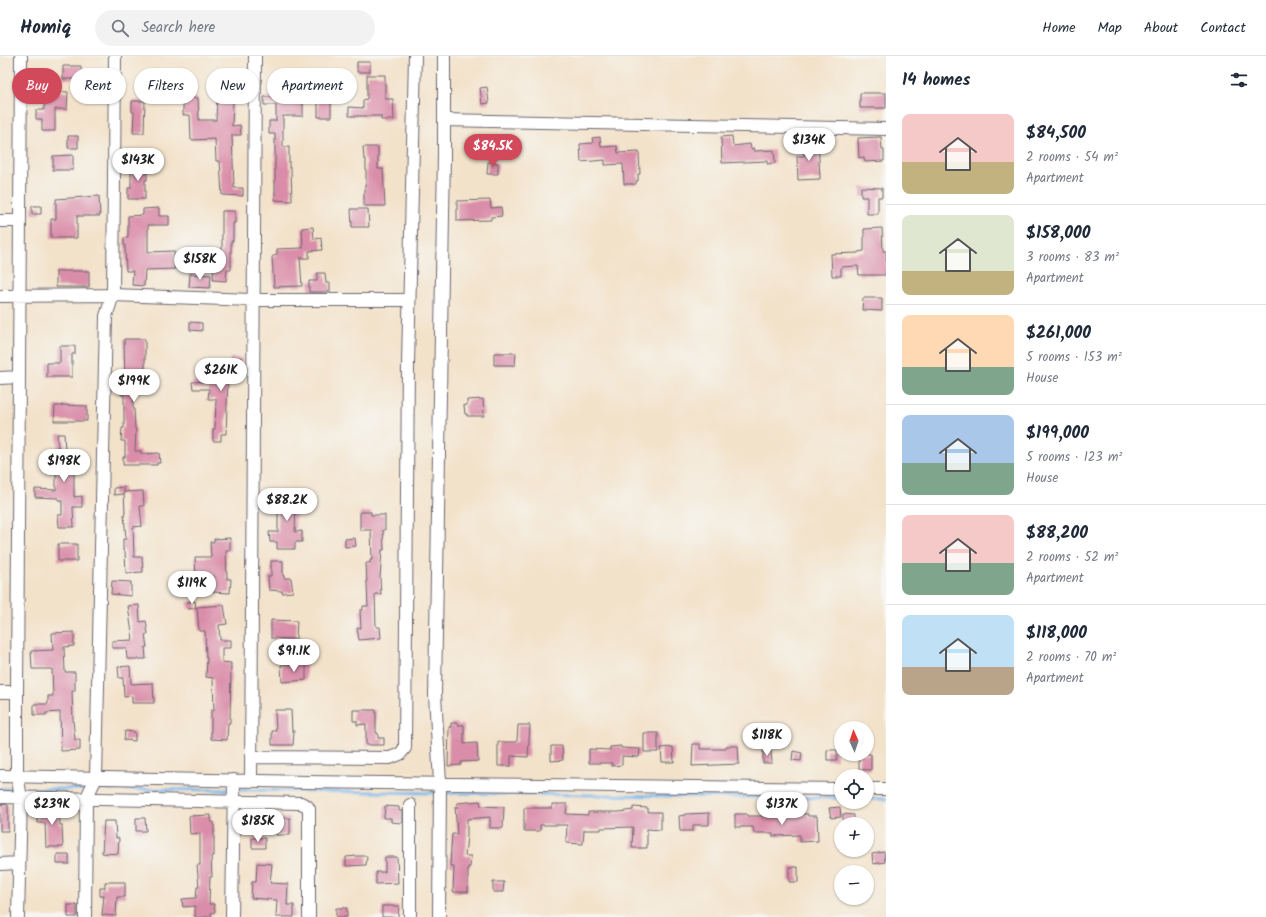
<!DOCTYPE html>
<meta charset="utf-8">
<style>
:root{--surface:#fff;--page:#f2f2f3;--text:#1f2937;--muted:#747a83;--line:#e0e1e3;--accent:#d1495b}
body{margin:0;font-family:Kalam,sans-serif;background:var(--page);color:var(--text);height:100vh;display:flex;flex-direction:column;font-size:15px;white-space:nowrap}
*{box-sizing:border-box;margin:0}
p{font-size:13px;color:var(--muted)}
.icon{flex:none;width:22px;height:22px;fill:none;stroke:currentColor;stroke-width:2;stroke-linecap:round;stroke-linejoin:round}
.map{position:relative;flex:1;overflow:hidden}
.sheet{display:flex;flex-direction:column;background:var(--surface);width:380px}
.sheet>*{flex:none}
.banner{position:absolute;left:12px;top:12px;width:380px;height:36px;display:flex;gap:8px}
.needle{width:26px;rotate:357deg}
.controls{position:absolute;left:834px;top:665px;display:grid;gap:8px}
.controls a{display:grid;place-items:center;width:40px;height:40px;border-radius:50%;background:var(--surface);box-shadow:0 1px 3px #0004;font-size:20px}
.price{position:absolute;translate:-50% -34px;padding:0 9px;border-radius:14px;background:#fff;color:#222;font-size:13px;line-height:26px;filter:drop-shadow(0 1px 2px #0008)}
.price::after{content:'';position:absolute;left:50%;top:24px;width:12px;height:9px;margin-left:-6px;background:inherit;clip-path:polygon(0 0,100% 0,50% 100%)}
.price.selected{background:var(--accent);color:#fff}
ul{padding:0;list-style:none}
li{display:flex;align-items:center;gap:12px;height:100px;padding:0 16px}
li+li{border-top:1px solid var(--line)}
li span{display:grid;place-items:center;flex:none;width:112px;height:80px;border-radius:8px;color:#555}
li>.icon{margin-inline-start:auto}
span .icon{width:48px;height:48px;fill:#fffc;stroke-width:1}
li b{font-size:17px}
h2{display:flex;justify-content:space-between;align-items:center;height:48px;padding:0 16px;font-size:17px}
.tag{padding:0 14px;border-radius:18px;background:var(--surface);box-shadow:0 1px 3px #0004;font-size:14px;line-height:36px}
.tag.selected{background:var(--accent);color:#fff}
header{display:flex;align-items:center;gap:24px;box-sizing:border-box;height:56px;padding:0 20px;background:var(--surface);border-bottom:1px solid var(--line)}
header strong{font-size:19px}
nav{display:flex;gap:22px;margin-inline-start:auto;font-size:14px}
.search{width:280px;height:36px;background:var(--page);display:flex;align-items:center;gap:10px;box-sizing:border-box;padding:0 14px;border-radius:22px;color:var(--muted);font-size:15px}
main{display:flex;flex:1;min-height:0}
.map>svg:first-child{display:block}
</style>
<header>
<strong>Homiq</strong>
<div class="search"><svg class="icon" aria-label="search" viewBox="0 0 24 24"><circle cx="10" cy="10" r="6"/><path d="M15 15l6 6"/></svg>Search here</div>
<nav><a>Home</a><a>Map</a><a>About</a><a>Contact</a></nav>
</header>
<main>
<div class="map">
<svg width="886" height="861" viewBox="0 0 886 861">
<rect width="100%" height="100%" fill="#f6f6f2"/>
<filter id="ink" filterUnits="userSpaceOnUse"><feTurbulence type="fractalNoise" baseFrequency=".025" numOctaves="2"/><feDisplacementMap in="SourceGraphic" scale="8" xChannelSelector="R" yChannelSelector="G"/><feConvolveMatrix kernelMatrix="1 2 1 2 8 2 1 2 1" color-interpolation-filters="sRGB"/></filter>
<filter id="wash" filterUnits="userSpaceOnUse"><feTurbulence type="fractalNoise" baseFrequency=".012" numOctaves="4" result="noise"/><feDisplacementMap in="SourceGraphic" scale="16" xChannelSelector="R" yChannelSelector="G"/><feGaussianBlur stdDeviation="0.9" result="paint"/><feColorMatrix in="noise" values="0 0 0 0 0 0 0 0 0 0 0 0 0 0 0 0 0 1.4 0 .05"/><feComposite in="paint" operator="in"/></filter>
<g filter="url(#wash)">
<rect width="100%" height="100%" fill="#f3e2ca"/>
<g fill="none" stroke-linecap="round" stroke-linejoin="round">
<path stroke="#7ab9ed" stroke-width="3" d="M0,733H17
M23,733H87
M95,733L231,734
M237,734L437,737
M443,737L841,742
M867,743H886"/>
</g>
<g id="blocks">
<path fill="#da8da9" d="M357,6H370V16H357Z
M63,10H81V23H63Z
M367,19H385V43H393L394,64H381V60H349V51L363,52V44L367,43Z
M318,20H327V42H331V61H318Z
M275,27H287V41H303V60H283V91H289V112H291L292,145L275,144V78H269V65H276V49H264V41H275Z
M487,31L489,47L482,48L480,32Z
M45,35L68,36L67,53H55V75H42V63H36V54H44Z
M860,37H886V52H860Z
M183,42H198L199,64H216L217,44L233,45L232,70L240,69L241,79H232L234,132H243V140L222,139L220,105H216L215,83L191,84L190,59H183Z
M132,45H145L144,77H133L134,56H132Z
M68,80H78V92H68Z
M732,80L733,90L750,88L751,93L754,92V95L774,94L775,107L767,108V105L722,107L721,81Z
M600,81L601,91L617,90L618,97L639,96L640,118H638V125H636V128H624L623,108L605,109V104L581,106L580,88L593,87L592,82Z
M881,81L882,94H884V105L865,106L864,101L859,102L858,82Z
M818,84L820,123L798,124L797,100H804L803,85Z
M363,91H378V113H383L385,150H364V137H365V129H366V103H364Z
M73,99V114H53V100Z
M488,106L498,107V118H487Z
M131,109H147V124H145V143H128V132H131Z
M861,131L882,132V141H878V158H867V141H861Z
M99,140L100,160H77V182H51V163H56V143Z
M490,144L491,152L501,151L502,160L491,161V164L457,165V145Z
M32,150H41V158H32Z
M159,152V160H169V169H148V196L174,195L175,213L145,214L144,230L132,229L133,215H126L125,189H124V182H128V160L143,159V153Z
M351,153H368L369,171H352Z
M222,155H235V167H233V185H231V214H227L226,225L213,224L214,197H222Z
M313,171L314,183L321,182L322,194L309,195V202H300L302,230L274,231L272,201L277,198V193L303,192L302,172Z
M882,172L883,195H886V219H859L858,210L841,211V220H832L831,198L858,197V196L864,195V173Z
M56,215H89V231H56Z
M317,217H325L326,227H330V236H309V225H317Z
M190,218L211,219L210,232L189,231Z
M863,242H882V255L862,254Z
M190,266L202,267V275L190,274Z
M124,283H145V312H141V323H134L133,352H134L135,373H136L135,395H141V398L159,397L160,407H157V409H123V401H125V385H121L122,372H124V339H121V329H125Z
M60,290H75V298H72V321H47V307H60Z
M494,297H516L515,309H494Z
M230,302H242V320L228,321L226,378H221V385H213V373H215L216,343H208L209,333H193L192,326L212,325V310H230Z
M483,343L484,360H467V358H465L464,349H467V344Z
M62,349L87,350V365H54L55,350H62Z
M57,378H64L65,395H76V401H79L80,409H74V441L82,440V451H73L74,471H59L58,459H62V444H58V442L35,441V433L56,434V405L51,406L50,393H58Z
M124,431V438L114,439V432Z
M143,435L144,450H140L142,470L133,471L134,501H142L143,516L126,517L125,495H123V483H126L124,458H125L124,436Z
M302,438V451H296L295,476L302,475V486H295V493H277V486H270L269,476H278V439Z
M360,456H371V459H385V474H383L384,494H382L380,522L381,538H375L376,571H380L381,582L359,584L357,572H361L360,554H363V550H368L366,507H370V504H372L371,474H360Z
M230,482V495H226L227,523H231L230,537L213,536L214,520L196,521L195,501H211L210,486H214V483Z
M355,482L356,490L345,491V483Z
M58,488H77V505H58Z
M271,505H283V520H284V522H291L293,536L282,537V535L269,534L268,520H271Z
M112,525L131,526V540L111,538Z
M195,545L196,552L188,553L187,546Z
M139,549L140,566L146,565L148,578L145,579L147,591H145L146,603H127L126,592H112V585L133,584L128,550Z
M224,549L227,568L219,569L220,584H231V592H222V606L231,607L230,667H228L227,684L211,683V654L214,655L213,622L206,621L207,602H206L205,575H199L197,551Z
M271,564L297,565L296,583L271,582Z
M74,576V590L64,591L65,616H75V635H72L73,664L75,684H80V694L61,695L60,656L46,657V659H34V648H48V640H53L52,613H32L31,595L53,594L52,577Z
M306,608V624L282,626L281,609Z
M130,610L131,628L153,627L154,647H132V640L124,641L123,622H119L118,611Z
M275,654H291L292,675H294L293,689H272V675H276Z
M353,654H376V677H378V682H384V689H366V668L357,669V665H353Z
M451,667H458V669H464V688L477,687L478,705L461,706V709L448,710L449,671H451Z
M518,669H530L528,701L511,700V710H498V686H516L517,685Z
M125,675L135,676V685L124,684Z
M644,677H658V696H644Z
M693,688H700V693H726V690H738L739,708L692,710Z
M551,690H562L563,704L551,705Z
M621,690V692L640,693L639,701L622,700V709L612,710V707H589V693L610,694V691Z
M673,691L674,706H662L661,692Z
M827,694H837V704H827Z
M763,695H771L772,707H763Z
M793,695L802,697L801,705L792,704Z
M859,698H871V714L859,713Z
M480,745L481,750L504,751L503,772H490V761L467,763V780L465,800H471L470,811H468V836H453L454,810H450L451,791L452,778H457L455,751H458L457,747Z
M0,748L8,749V775H0Z
M552,748H567L566,758L588,759V756H619L633,754V751L648,752V756H661V774L647,773V792H632L633,771L601,772V774H584L583,788L566,787L567,769H540V775H524V752H552Z
M42,749L59,750L60,769H62L63,791H46L45,767H38L37,757H42Z
M385,750L399,751V755H402V767L391,766V762H384Z
M840,751L841,761L831,762L829,752Z
M709,757V769H693V775H680L679,760L685,759V758Z
M735,758H747V760H766V761L798,760V758H808V760H817L818,785L800,786V779L773,780V777H754L753,771H735Z
M843,758L854,759V768H843Z
M211,759V766H214V800H211L212,821H210L209,848H214L215,856L211,857V861H195V850L183,851L182,843L196,842L197,831H199L197,809H200V777L190,778L189,760Z
M136,762H145L146,775H136Z
M276,762H290V779H276Z
M104,765H115L116,782H119L118,798L102,797Z
M252,782H265V792H252Z
M884,796L885,806L873,808L872,798Z
M57,798H69V808H57Z
M357,800H367L366,809L346,810V801Z
M385,801H397L398,827L376,828V816H385Z
M257,807L272,808L270,827L288,828L287,849H294V861H276L277,844L251,842L252,826H256Z
M789,811H798V826H789Z
M105,826H125V841H117L116,860L102,859L104,840H100V832H105Z
M493,826H504L503,836H493Z
M68,849H77V861H68Z
M382,850H399L398,861H382Z
M336,852H347V861H336Z"/>
</g>
</g>
<g filter="url(#ink)">
<use href="#blocks" fill-opacity="0" stroke="#6b656d" stroke-width="1"/>
<g fill="none" stroke-linecap="round" stroke-linejoin="round">
<g stroke="#6b656d" stroke-width="14">
<path id="minor" d="M444,64L886,73
M0,165H20
M0,240L113,239L252,244H409
M0,322L19,321
M0,636H17
M251,701L390,702L400,698L405,692L408,308L415,0
M0,720L307,726L841,733
M251,725L255,0
M867,733H886
M0,741L301,747L307,750L309,753V861
M410,749V861
M0,808L19,807
M18,861L21,741L17,720V636L21,0
M85,861L86,743L96,722L106,260L113,239L115,0
M232,861L234,724
M439,861L440,727L435,638L444,99V0"/>
</g>
<use href="#minor" stroke="#fff" stroke-width="12"/>
</g>
</g>
</svg>
<div class="controls">
<a><svg class="needle" viewBox="-14 -14 28 28"><path d="M0-13l5 13h-10z" fill="#e53935"/><path d="M0 13l5-13h-10z" fill="#747a83"/></svg></a>
<a><svg class="icon" aria-label="locate" viewBox="0 0 24 24"><circle cx="12" cy="12" r="6"/><path d="M12 2v4M12 18v4M2 12h4M18 12h4"/></svg></a>
<a>+</a>
<a>−</a>
</div>
<b class="price" style="left:809px;top:106px">$134K</b>
<b class="price selected" style="left:493px;top:112px">$84.5K</b>
<b class="price" style="left:138px;top:126px">$143K</b>
<b class="price" style="left:200px;top:225px">$158K</b>
<b class="price" style="left:221px;top:336px">$261K</b>
<b class="price" style="left:134px;top:347px">$199K</b>
<b class="price" style="left:64px;top:427px">$198K</b>
<b class="price" style="left:287px;top:466px">$88.2K</b>
<b class="price" style="left:192px;top:549px">$119K</b>
<b class="price" style="left:294px;top:617px">$91.1K</b>
<b class="price" style="left:767px;top:701px">$118K</b>
<b class="price" style="left:52px;top:770px">$239K</b>
<b class="price" style="left:782px;top:770px">$137K</b>
<b class="price" style="left:258px;top:787px">$185K</b>
<div class="banner">
<a class="tag selected">Buy</a>
<a class="tag">Rent</a>
<a class="tag">Filters</a>
<a class="tag">New</a>
<a class="tag">Apartment</a>
</div>
</div>
<section class="sheet">
<h2>14 homes<svg class="icon" aria-label="filters" viewBox="0 0 24 24"><path d="M4 7h16M4 17h16"/><circle cx="9" cy="7" r="2"/><circle cx="15" cy="17" r="2"/></svg></h2>
<ul>
<li><span style="background:linear-gradient(#f6c9c9 60%,#c2b280 0)"><svg class="icon" aria-label="home" viewBox="0 0 24 24"><path d="M3 11l9-7 9 7M6 9v11h12V9"/></svg></span><div><b>$84,500</b><p>2 rooms · 54 m²</p><p>Apartment</p></div></li>
<li><span style="background:linear-gradient(#dfe7d0 70%,#c2b280 0)"><svg class="icon" aria-label="home" viewBox="0 0 24 24"><path d="M3 11l9-7 9 7M6 9v11h12V9"/></svg></span><div><b>$158,000</b><p>3 rooms · 83 m²</p><p>Apartment</p></div></li>
<li><span style="background:linear-gradient(#ffd9b3 65%,#7fa58c 0)"><svg class="icon" aria-label="home" viewBox="0 0 24 24"><path d="M3 11l9-7 9 7M6 9v11h12V9"/></svg></span><div><b>$261,000</b><p>5 rooms · 153 m²</p><p>House</p></div></li>
<li><span style="background:linear-gradient(#a9c7e8 60%,#7fa58c 0)"><svg class="icon" aria-label="home" viewBox="0 0 24 24"><path d="M3 11l9-7 9 7M6 9v11h12V9"/></svg></span><div><b>$199,000</b><p>5 rooms · 123 m²</p><p>House</p></div></li>
<li><span style="background:linear-gradient(#f6c9c9 60%,#7fa58c 0)"><svg class="icon" aria-label="home" viewBox="0 0 24 24"><path d="M3 11l9-7 9 7M6 9v11h12V9"/></svg></span><div><b>$88,200</b><p>2 rooms · 52 m²</p><p>Apartment</p></div></li>
<li><span style="background:linear-gradient(#bfe0f5 65%,#b9a48a 0)"><svg class="icon" aria-label="home" viewBox="0 0 24 24"><path d="M3 11l9-7 9 7M6 9v11h12V9"/></svg></span><div><b>$118,000</b><p>2 rooms · 70 m²</p><p>Apartment</p></div></li>
</ul>
</section>
</main>
